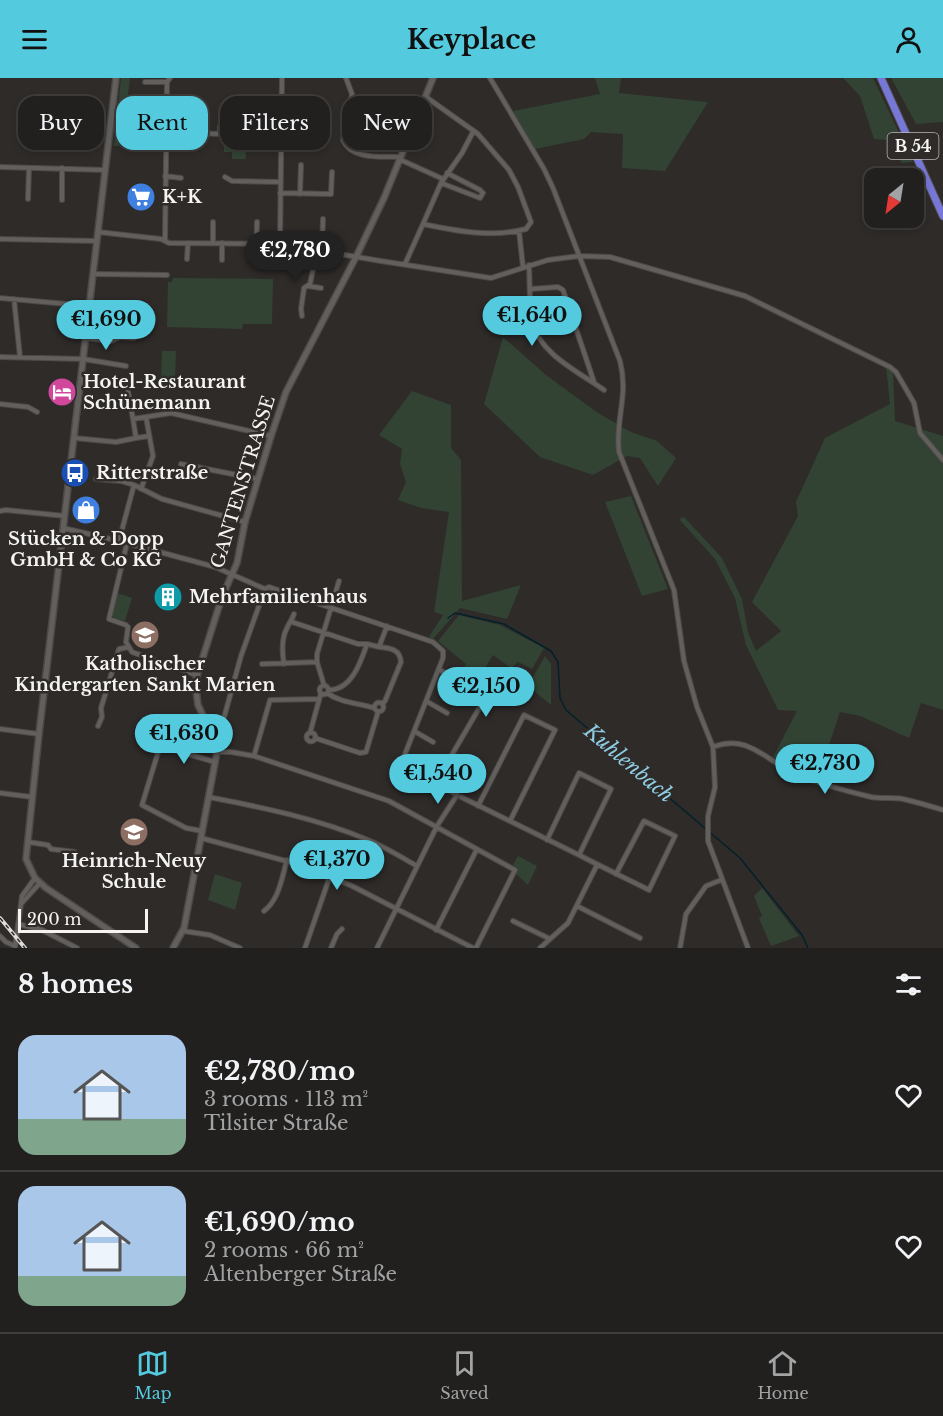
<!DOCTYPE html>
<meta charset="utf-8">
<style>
:root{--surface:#22201f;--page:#2e2d2c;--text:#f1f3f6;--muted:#a2a3a4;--line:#3f3e3d;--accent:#54cade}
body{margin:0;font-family:"Libre Baskerville",serif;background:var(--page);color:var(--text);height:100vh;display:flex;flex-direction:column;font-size:22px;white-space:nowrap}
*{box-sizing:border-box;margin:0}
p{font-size:20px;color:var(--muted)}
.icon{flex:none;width:33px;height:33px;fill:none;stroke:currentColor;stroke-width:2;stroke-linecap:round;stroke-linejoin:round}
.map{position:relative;height:870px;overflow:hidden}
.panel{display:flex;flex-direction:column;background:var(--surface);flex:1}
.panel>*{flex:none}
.banner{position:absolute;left:18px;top:18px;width:600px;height:54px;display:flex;gap:12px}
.needle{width:39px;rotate:210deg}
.fabs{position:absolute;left:864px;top:90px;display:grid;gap:12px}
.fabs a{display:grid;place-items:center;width:60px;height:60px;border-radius:12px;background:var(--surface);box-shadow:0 3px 9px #0003,0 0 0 2px var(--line);font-size:30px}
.scale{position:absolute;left:18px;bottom:15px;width:130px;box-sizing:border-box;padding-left:6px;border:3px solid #f5f4f2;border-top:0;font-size:16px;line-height:21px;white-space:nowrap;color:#f5f4f2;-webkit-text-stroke:4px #2e2b29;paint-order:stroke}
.price{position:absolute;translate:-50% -51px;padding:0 14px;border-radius:21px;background:var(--accent);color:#111;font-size:20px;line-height:39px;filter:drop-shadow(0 2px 3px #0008)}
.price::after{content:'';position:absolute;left:50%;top:36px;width:18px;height:14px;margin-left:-9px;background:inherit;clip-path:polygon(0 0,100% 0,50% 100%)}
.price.selected{background:#222;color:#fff}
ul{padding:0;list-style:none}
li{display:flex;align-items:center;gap:18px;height:150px;padding:0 18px}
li+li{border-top:2px solid var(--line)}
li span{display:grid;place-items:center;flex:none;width:168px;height:120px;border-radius:18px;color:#555}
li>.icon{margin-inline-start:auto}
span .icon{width:72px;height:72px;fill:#fffc;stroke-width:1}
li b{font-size:26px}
h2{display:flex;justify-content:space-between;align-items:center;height:72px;padding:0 18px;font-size:26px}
.pill{padding:0 21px;border-radius:18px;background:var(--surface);box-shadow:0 3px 9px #0003,0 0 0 2px var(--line);font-size:21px;line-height:54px}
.pill.selected{background:var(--accent);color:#111}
header{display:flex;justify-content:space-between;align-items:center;height:78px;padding:0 18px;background:var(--accent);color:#111;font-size:27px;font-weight:700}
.menu{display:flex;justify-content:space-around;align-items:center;height:84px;border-top:2px solid var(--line);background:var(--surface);font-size:16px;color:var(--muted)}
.menu a{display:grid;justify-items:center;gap:3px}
.menu .selected{color:var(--accent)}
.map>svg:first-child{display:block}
</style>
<header><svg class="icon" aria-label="menu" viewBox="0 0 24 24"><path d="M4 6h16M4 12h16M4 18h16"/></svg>Keyplace<svg class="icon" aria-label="person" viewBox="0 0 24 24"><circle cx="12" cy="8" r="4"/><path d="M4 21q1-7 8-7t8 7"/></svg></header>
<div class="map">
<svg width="943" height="870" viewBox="0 0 943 870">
<rect width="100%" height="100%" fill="#2e2b29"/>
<path fill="#324334" d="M121,0H130L122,68H114Z
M595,0H621L619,15L708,24L665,93L622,90L623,56L591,54L584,61L535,71L513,33L600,16Z
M843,0H873L913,84L902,85L888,62L874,61L860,18Z
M891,0H943V44L916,46Z
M224,63H245L246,81H232V74H224Z
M173,200L273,201L272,246H243L242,251L167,249L168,204H172Z
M503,259L546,297L598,335L631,354L657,363L676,380L658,408L640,380L627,378L593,397L540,379L484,326Z
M162,273H176L175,302H161Z
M886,289L893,294L895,343L943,358V632L921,625L909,660L860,638L840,634L818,700L786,688L773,679L797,633L778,632L746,567L735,520L715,481L679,441L684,439L722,480L742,521L748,554L756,573L781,553L752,524L798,438L796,424L825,360L890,326Z
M412,313L451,327V370L461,382L462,523L521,507L507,541L460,530L433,561L429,559L443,537L434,534L449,434L421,430L398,422L406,404L400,386L402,371L379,357Z
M631,418L668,511L642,518L605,424Z
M117,515L132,520L125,543L114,540L112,537Z
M459,537L500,547L544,570L532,591L518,584L511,590L493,577L481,597L498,613L486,623L456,601L466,586L438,563Z
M545,578L551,586V627L528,608Z
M518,778L537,788L528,807L516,796L518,790L513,787Z
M215,796L242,805L235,832L208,822Z
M762,810L799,858L771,868L759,840L762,838L754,818Z"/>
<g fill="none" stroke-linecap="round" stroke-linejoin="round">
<path stroke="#02212a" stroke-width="1.5" d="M448,540L455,535L504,546L551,573L558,584L560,620L566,632L740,780L802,857L808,870"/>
<g stroke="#4c4a48" stroke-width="6">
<path id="minor" d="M346,0L352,16L343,62C352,83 383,78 401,79
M490,0L544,91L553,110L620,283C629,318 615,341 619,374L674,512L684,583L697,629L713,669L715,709L708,738V763L748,870
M145,4H167L170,0
M426,19L478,56L509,92L518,109L531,144L526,151C491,160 457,153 423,146L441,105L462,75L473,54
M143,36H166
M166,54L220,56V49
M261,58H281
M401,82L443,101
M0,89L105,92
M165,98L181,100
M225,99L232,103L280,104
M441,105L480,120L483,115L480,112L447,95
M280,115L331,116L332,94
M300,116L301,87
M28,121L29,90
M62,122V90
M519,153L523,189
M98,154L161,161L169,165L280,166L381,183L491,200L548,182L579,178L610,179L745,218L890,289L896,294L914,325L920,355L943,382
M0,161L97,163
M165,163L167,4
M213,164V144
M280,166L282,0
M322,173L323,141
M187,181L188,165
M222,182V165
M256,182L257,144
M405,186L423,146
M529,187C530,205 529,225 532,243C539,276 579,294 604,312
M93,196L167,197
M308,208L321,210
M531,211L558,209L563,212L594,304
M0,220L89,228
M14,221L20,279
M302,238L301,231L304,210L310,206L317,172
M85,260L111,263L120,259L134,260
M0,279L83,281L126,288
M128,313L133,341
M0,326L28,329L37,334
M149,358L136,360L133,341L171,335L271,358
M74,360L116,364L136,360
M181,386L258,401
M96,401L121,403L134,407L162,421L245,444
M141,411L153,378L146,339
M0,433L6,432L65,438
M63,450L119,463L215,489L265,511L269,509L433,564L443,573V580L403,681V685L407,687L457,717L437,748L377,870
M119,463L134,407
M127,465L109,541L126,547L128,549L126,564L132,574L196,597
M292,544L358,566H367L379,569
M262,586L317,584
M284,586C282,574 281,561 287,550C289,545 292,542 294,536
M324,607L317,584V576L339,503
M319.5 612a4.5 4.5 0 1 1 9 0a4.5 4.5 0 1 1-9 0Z
M329,612C352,612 361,583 367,566
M327,615C341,625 358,625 374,630
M426,623L447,635
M374.5 629a4.5 4.5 0 1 1 9 0a4.5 4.5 0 1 1-9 0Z
M382,626L385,623L401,584C400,571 390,570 379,569L387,548
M98,648L102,639L101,630L119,571L129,569
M0,651L39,656
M414,653L433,664
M306.5 659a4.5 4.5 0 1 1 9 0a4.5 4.5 0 1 1-9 0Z
M310,655L321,615
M315,660L360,675L366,674L378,634
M216,663L220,654L241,578L265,511
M713,669C748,655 766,683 796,696C819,706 846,713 871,719C881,721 892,719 903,721C916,724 930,728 943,732
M217,674H231L254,678L389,723L515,792L476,870
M254,678L270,622L318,621
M436,704L481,627L480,621L439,591
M0,715L32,719
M208,719C261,729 319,741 368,762C385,769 401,779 417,788
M461,719L579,777C602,789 625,800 649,812L675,758L644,743L616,796
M478,728L524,637L555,652L510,743
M202,753L186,750L142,727L160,668L215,684
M201,760L308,789L352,808L473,870
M547,762L579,695L611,711L579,777
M28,764L48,767L51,771L75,774
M21,826L40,805
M577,828L640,860
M264,833C279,822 282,799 287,782
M513,843L550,861
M18,846L42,852L77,870
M436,852L477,771
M183,853L210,857L240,870
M0,858L6,864L15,868
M15,870L22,818L35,800
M305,870L330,798
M331,870L337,856L342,851
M540,870L568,845L597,787
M680,870L686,836L706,808L721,802"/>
</g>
<g stroke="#4c4a48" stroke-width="8">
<path id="tertiary" d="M173,870L184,850L217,674L215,663L198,627L195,604L222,519L237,485L245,444L271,358L286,314L356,179L384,120L433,0"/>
</g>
<g stroke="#4c4a48" stroke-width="8">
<path id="secondary" d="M116,0L39,656L26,781L35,800L46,810L136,870"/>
</g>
<g stroke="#4c4a48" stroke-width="9">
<path id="trunk" d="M881,0L943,138"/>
</g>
<use href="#minor" stroke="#625f5d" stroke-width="4"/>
<use href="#tertiary" stroke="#625f5d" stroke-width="5"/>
<use href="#secondary" stroke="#625f5d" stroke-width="5"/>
<use href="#trunk" stroke="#7677d6" stroke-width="7"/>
<g stroke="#dfdedc" stroke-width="4">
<path id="rail" d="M0,840L25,870"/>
</g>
<use href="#rail" stroke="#2e2b29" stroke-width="1.5" stroke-dasharray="4.5" stroke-linecap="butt"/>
</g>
<defs>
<g id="supermarket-disc" transform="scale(1.5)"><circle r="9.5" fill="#3f7fe0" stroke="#2e2b29"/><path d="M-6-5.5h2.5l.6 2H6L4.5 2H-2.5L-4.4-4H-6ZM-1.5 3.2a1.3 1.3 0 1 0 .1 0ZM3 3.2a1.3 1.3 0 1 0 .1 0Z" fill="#fff"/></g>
<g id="hotel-disc" transform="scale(1.5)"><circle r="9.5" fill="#d1479c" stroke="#2e2b29"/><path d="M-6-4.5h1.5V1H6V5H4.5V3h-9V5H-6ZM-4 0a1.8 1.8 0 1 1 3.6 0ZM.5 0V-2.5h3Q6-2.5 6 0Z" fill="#fff"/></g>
<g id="bus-disc" transform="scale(1.5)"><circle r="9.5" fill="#1a4fb4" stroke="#2e2b29"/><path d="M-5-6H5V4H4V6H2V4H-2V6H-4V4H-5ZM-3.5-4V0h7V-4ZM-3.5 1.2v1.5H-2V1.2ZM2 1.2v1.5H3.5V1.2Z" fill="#fff"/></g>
<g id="shop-disc" transform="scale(1.5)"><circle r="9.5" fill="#3f7fe0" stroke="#2e2b29"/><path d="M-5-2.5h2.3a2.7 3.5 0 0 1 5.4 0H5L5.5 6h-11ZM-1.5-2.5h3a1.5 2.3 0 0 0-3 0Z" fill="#fff"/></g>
<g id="building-disc" transform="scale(1.5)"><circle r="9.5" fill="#0f9aa8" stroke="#2e2b29"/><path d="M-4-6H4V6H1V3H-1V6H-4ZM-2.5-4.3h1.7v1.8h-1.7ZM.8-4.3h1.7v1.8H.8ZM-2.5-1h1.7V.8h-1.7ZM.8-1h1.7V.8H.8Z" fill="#fff"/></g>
<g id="school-disc" transform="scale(1.5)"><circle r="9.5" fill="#8d6e63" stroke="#2e2b29"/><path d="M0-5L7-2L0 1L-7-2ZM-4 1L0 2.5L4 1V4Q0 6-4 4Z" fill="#fff"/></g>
</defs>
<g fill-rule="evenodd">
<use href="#supermarket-disc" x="141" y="119"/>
<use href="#hotel-disc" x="62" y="314"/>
<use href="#bus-disc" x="75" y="395"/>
<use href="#shop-disc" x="86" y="432"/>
<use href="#building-disc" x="168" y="519"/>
<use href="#school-disc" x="145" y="557"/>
<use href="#school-disc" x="134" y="754"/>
</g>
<g text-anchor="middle" stroke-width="5" stroke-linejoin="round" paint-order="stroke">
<rect fill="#2e2b29" stroke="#b9b8b6" stroke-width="1.5" x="887.5" y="55" width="51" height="26" rx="4.5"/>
<g font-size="16" font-weight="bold" fill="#f5f4f2">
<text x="913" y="74">B 54</text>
</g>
<g font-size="18" font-weight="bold" fill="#f5f4f2" stroke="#2e2b29" text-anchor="start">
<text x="162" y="125">K+K</text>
<text x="83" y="310">Hotel-Restaurant<tspan x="83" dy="21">Schünemann</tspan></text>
<text x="96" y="401">Ritterstraße</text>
<text x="86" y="467" text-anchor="middle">Stücken &amp; Dopp<tspan x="86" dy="21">GmbH &amp; Co KG</tspan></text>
<text x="189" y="525">Mehrfamilienhaus</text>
<text x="145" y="592" text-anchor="middle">Katholischer<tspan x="145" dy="21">Kindergarten Sankt Marien</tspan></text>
<text x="134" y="789" text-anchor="middle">Heinrich-Neuy<tspan x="134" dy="21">Schule</tspan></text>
</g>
<g font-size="18" fill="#f5f4f2" stroke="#2e2b29">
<text transform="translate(243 404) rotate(-73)" y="6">GANTENSTRASSE</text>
</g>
<g font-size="20" font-style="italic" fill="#8ecce2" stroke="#2e2b29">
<text transform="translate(629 685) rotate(40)" y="7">Kuhlenbach</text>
</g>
</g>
</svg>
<div class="fabs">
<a><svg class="needle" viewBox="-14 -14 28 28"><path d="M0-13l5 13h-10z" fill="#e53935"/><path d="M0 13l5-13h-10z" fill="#a2a3a4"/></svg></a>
</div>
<div class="scale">200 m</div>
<b class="price selected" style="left:295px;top:204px">€2,780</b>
<b class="price" style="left:532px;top:269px">€1,640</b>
<b class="price" style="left:106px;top:273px">€1,690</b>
<b class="price" style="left:486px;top:640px">€2,150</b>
<b class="price" style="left:184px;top:687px">€1,630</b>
<b class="price" style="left:825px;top:717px">€2,730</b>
<b class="price" style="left:438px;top:727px">€1,540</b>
<b class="price" style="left:337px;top:813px">€1,370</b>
<div class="banner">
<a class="pill">Buy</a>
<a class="pill selected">Rent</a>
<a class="pill">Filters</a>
<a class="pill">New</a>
</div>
</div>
<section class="panel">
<h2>8 homes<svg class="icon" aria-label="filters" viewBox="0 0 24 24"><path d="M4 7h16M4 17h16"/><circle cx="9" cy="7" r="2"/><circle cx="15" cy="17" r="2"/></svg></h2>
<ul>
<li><span style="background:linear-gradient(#a9c7e8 70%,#7fa58c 0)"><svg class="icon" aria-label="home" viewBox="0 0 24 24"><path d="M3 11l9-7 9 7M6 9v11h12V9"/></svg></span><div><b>€2,780/mo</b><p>3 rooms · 113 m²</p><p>Tilsiter Straße</p></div><svg class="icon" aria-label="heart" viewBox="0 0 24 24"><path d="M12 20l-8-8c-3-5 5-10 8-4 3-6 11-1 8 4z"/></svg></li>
<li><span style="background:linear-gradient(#a9c7e8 75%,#7fa58c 0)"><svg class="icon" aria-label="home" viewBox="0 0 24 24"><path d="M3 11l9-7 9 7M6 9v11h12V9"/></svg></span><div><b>€1,690/mo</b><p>2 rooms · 66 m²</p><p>Altenberger Straße</p></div><svg class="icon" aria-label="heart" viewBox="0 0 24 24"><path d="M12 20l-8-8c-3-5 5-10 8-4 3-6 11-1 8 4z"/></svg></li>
</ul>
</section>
<nav class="menu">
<a class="selected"><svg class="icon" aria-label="map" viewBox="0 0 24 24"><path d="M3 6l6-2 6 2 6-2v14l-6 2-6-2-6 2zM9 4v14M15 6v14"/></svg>Map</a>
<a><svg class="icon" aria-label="saved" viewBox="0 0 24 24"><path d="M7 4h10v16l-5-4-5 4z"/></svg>Saved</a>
<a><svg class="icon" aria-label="home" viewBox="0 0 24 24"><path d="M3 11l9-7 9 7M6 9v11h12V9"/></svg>Home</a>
</nav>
